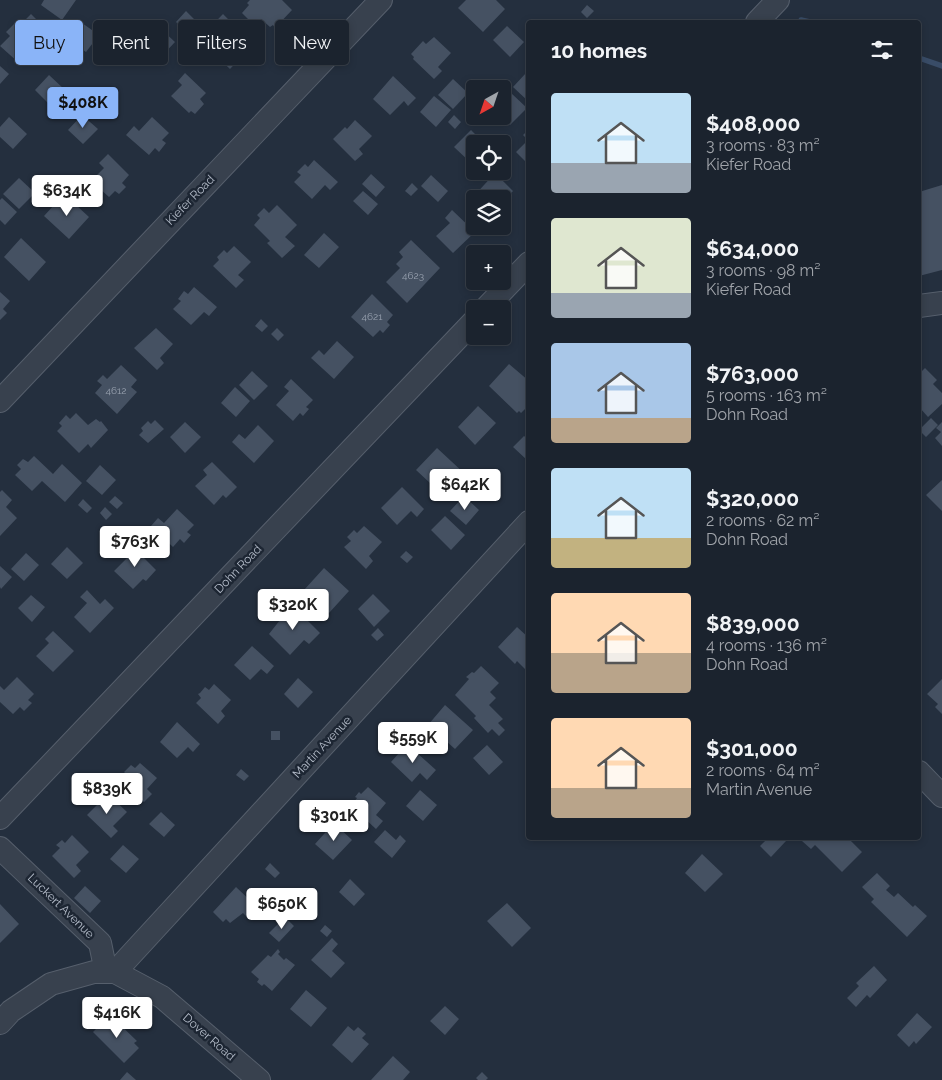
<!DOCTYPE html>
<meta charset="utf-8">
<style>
:root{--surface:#1b232e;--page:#282f3a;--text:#f1f3f6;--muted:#a0a4aa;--line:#39404a;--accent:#8ab4f8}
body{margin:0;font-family:Raleway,sans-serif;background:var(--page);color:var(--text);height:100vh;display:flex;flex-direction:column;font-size:19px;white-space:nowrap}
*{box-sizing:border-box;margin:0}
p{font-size:16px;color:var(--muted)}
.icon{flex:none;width:28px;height:28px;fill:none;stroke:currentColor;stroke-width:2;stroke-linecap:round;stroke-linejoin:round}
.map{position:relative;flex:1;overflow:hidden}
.sheet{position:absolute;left:526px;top:20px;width:395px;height:820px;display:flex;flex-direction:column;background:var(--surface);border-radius:5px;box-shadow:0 2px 8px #0003,0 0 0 1px var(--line)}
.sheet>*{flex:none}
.top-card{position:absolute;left:15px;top:20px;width:436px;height:45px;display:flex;gap:10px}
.needle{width:32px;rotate:220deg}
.tools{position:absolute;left:466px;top:80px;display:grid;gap:10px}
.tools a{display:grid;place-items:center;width:45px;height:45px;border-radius:5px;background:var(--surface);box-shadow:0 2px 8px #0003,0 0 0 1px var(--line);font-size:25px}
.price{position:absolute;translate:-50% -42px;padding:0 11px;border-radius:5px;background:#fff;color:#222;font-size:16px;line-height:32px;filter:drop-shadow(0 1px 2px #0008)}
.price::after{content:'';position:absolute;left:50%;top:30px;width:15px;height:11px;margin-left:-8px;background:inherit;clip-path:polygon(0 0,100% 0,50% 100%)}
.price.active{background:var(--accent);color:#111}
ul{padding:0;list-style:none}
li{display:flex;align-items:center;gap:15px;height:125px;padding:0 25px}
li span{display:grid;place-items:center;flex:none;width:140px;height:100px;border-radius:5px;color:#555}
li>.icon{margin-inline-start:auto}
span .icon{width:60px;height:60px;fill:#fffc;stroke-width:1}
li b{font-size:21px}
h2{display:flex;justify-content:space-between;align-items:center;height:60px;padding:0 25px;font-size:21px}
.pill{padding:0 18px;border-radius:5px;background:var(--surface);box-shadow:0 2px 8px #0003,0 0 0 1px var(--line);font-size:18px;line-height:45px}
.pill.active{background:var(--accent);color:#111}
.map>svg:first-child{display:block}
</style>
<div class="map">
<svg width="942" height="1080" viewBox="0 0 942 1080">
<rect width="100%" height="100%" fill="#242f3e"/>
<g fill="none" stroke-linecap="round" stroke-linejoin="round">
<path stroke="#394c67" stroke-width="5.5" d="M801,20L810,22
M919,58L942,66"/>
</g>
<path fill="#455162" d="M44,0H76L62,20L41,5Z
M250,0H282L292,10L275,28L273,25L270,27L261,19L255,26L242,13L249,5L247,3Z
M466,0H496L505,9L483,32L458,8Z
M587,5L594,11L587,18L581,12Z
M186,11L196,21L186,31L176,22Z
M31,14L49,32L37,45L42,50L31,63L25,57L19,63L0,46L10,36L6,32L17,21L21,24Z
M223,14L238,29L233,34L249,49L230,69L213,53L206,60L192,46Z
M82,23L99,35L86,52L69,40Z
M507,26L524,42L510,57L493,40Z
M160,28L175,42L161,57L146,43Z
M434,37L451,53L438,67L442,71L434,79L413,59L414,57L411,54L423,41L426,44Z
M0,66L9,74L0,84Z
M185,73L206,93L200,99L204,104L195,114L191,111L189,113L171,96L182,85L178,81Z
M526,73L529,75V102L513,87Z
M49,75L64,89L49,104L35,90Z
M393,76L416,98L408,106L404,101L390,115L373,99Z
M453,79L468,93L453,109L438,95Z
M511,93L527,108L510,125L501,116H502V102Z
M434,96L451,110L436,127L420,112Z
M82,115L98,129L83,144L68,130Z
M454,115L461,122L455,129L448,122Z
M9,117L27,134L13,149L0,137V127Z
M152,117L169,133L162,140L166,143L159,152L155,148L149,155L126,135L134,126L139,131Z
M355,120L372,136L359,149L363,154L355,161L333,139L345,127L347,129Z
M529,129V165L516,152L528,140L523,135Z
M471,130L485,144H475V158L471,163L454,147Z
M108,154L129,175L122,183L126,187L119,194L115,191L109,197L91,181L104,168L99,163Z
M314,160L338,182L330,190L325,185L312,199L294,182L301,175L297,172L305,164L308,167Z
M495,173L513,191L502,203V199H475L473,197Z
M371,174L385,187L376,197L362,184Z
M431,175L448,191L438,202L421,186Z
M19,178L35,193L19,209L3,194Z
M412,183L418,189L411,196L405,191Z
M942,185V270L919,276V192Z
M363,191L378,204L368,215L353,201Z
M64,194L89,217L69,239L44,216Z
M2,198L17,212L5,225L0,220V200Z
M277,205L297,225L285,237L295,246L282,258L267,243L270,241L254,225L260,218L257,215L264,208L269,213Z
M452,210L475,232L453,253L436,236L450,223L445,218Z
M324,233L339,247L319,268L304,255Z
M21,238L46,262L29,281L4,257Z
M411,240L440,268L407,303L386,282L400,268L396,264L403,257L399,252Z
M234,246L251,262L238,275L244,280L236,288L213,266L219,260L217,257L224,250L227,253Z
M194,287L217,307L209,316L204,312L191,325L173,309L181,301L178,299L184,291L188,294Z
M0,292L10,301L3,309L7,313L0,320Z
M372,294L393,315L387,322L390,325L383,333L380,330L373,337L351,317Z
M261,319L268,326L262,332L255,326Z
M156,328L173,344L160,358L164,363L157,370L134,348Z
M277,328L284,335L278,341L271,334Z
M337,341L354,357L334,379L311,358L319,350L324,355Z
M509,364L529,381V405L527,403L525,405L527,407L521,413L519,411L517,413L489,386Z
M121,365L137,380L131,387L137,392L117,414L95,393L102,385L97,381L103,375L107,379Z
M925,368L937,380L933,384L942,393V404L928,417L919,407V370L921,372Z
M252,371L268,386L254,400L239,385Z
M291,379L313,400L306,407L309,409L303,416L300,413L293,421L276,405L289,391L284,387Z
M235,387L250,401L236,417L221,403Z
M478,406L496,423L475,445L458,427Z
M76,413L88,425L96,419L100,422L101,421L108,430L91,448L88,444L79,453L57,431L62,426L59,423L66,415L70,419Z
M931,418L938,425L926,437L919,430Z
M155,420L164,429L148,443L139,435L143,431L141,428L148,421L151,424Z
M185,422L201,437L185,453L170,437Z
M942,422V446L935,438L941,432L936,428Z
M258,425L274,441L254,463L232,442L239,434L245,439Z
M524,436L529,440V458L527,460L513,447Z
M437,448L465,474L444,496L416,470Z
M34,456L53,474L62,464L82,483L65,502L42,481L32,491L15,475L21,469L17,465L23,459L28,462Z
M212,462L237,487L226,498L223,495L214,505L195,486L207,475L203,470Z
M100,465L116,480L102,495L86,481Z
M942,480V511L926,495Z
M402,487L424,509L417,517L411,511L397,525L381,508Z
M2,490L12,500L6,507L17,518L0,536V492Z
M115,496L123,503L117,509L109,502Z
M464,496L479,510L466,525L450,511Z
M83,499L92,508L87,513L78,505Z
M105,507L112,514L106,520L100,513Z
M177,509L194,525L187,532L191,535L184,543L180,539L173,547L151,526L158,518L164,523Z
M445,516L465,535L451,550L431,530Z
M364,526L382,542L369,556L373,561L366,569L344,547L351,541L347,537L354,530L357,533Z
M131,545L156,570L146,581L143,579L133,589L114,571L128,557L124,552Z
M67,547L83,563L67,579L51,564Z
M406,551L413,557L407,563L400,557Z
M26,553L39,565L24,581L11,569Z
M0,566L12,577L1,589L0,587Z
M324,568L349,591L329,613L304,590Z
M87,590L100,604L105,599L114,608L90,633L74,617L87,603L80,597Z
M373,594L390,611L374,627L358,609Z
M31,595L45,607L32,622L18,608Z
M294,607L320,633L309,644L304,640L290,655L269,634L280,620L278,617L285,609L288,613Z
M517,627L529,638V669L527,671L517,661L515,664L498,647Z
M378,628L384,635L377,641L371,635Z
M53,631L74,651L53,672L36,656L49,643L45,639Z
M252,646L274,666L267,674L261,669L250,680L234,665Z
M481,666L499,683L490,692L496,698L489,705L503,719L498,723L505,730L499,736L492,729L488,733L474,718L476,716L455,695L469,679L466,677L472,672L474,673Z
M17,677L34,694L28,700L32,703L24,711L20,707L13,714L0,702V686L4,690Z
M298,678L313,692L298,708L284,694Z
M942,679V714L935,707L938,704L927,694Z
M214,684L231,700L221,711L225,716L218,724L196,703L201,698L198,694L200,693L205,687L209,690Z
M445,705L473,730L455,749L428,725Z
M177,722L200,744L193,752L188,747L177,758L160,742Z
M271,731H280V740H271Z
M407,744L436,770L427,780L420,773L412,782L391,762Z
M487,745L503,762L489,775L473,758Z
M140,763L157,778L147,789L152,794L144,802L122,781L127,775L124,772L131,765L135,768Z
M241,769L249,776L244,781L236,775Z
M368,787L386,803L376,815L383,821L376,829L351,806L357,798L355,797L359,792L361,794Z
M420,790L437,805L423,821L406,806Z
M108,794L127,812L113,826L118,831L111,838L87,815Z
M161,812L175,825L164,837L149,824Z
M334,823L352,840L333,860L315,844Z
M385,830L396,840L400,835L406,841L392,858L374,842Z
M72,835L89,852L76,865L81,871L74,878L52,856L60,848L56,845L62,840L65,843Z
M768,838H783L786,841L771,857L760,846Z
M806,838H848L862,852L842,872L815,845L811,849L802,841Z
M123,845L139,859L126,873L110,859Z
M702,854L723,874L705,892L685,873Z
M270,863L280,873L275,878L265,869Z
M877,873L890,886L886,890L894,897L898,893L913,907L915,905L927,916L907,937L871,902L874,899L862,887Z
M350,879L365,894L354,906L339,892Z
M85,886L101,901L90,913L74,898Z
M236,887L256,906L246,916L243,913L230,923L226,919L223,922L213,912Z
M268,902L275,908L269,915L262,908Z
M507,903L531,928L512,947L487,921Z
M0,904L19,924L0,943Z
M285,917L294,926L279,942L269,933Z
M325,925L332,931L327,937L320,931Z
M332,938L338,944L332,951L345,963L331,978L311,960Z
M278,949L280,952L278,954L284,960L286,958L295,965L272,991L264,984L262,986L257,982L259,979L251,972L268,955L271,957Z
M874,966L887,980L870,998L867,995L856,1007L847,998L859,986L856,983Z
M306,990L327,1008L311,1027L290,1009Z
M445,1006L459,1019L445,1035L430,1021Z
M917,1013L932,1027L916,1044L914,1041L909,1047L897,1035Z
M110,1015L137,1041L134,1043L139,1048L124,1063L93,1032Z
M348,1026L354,1031L358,1027L366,1034L362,1038L369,1044L352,1063L332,1045Z
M393,1056L410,1072L403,1080H371Z
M127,1072L136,1080H120Z
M482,1072L488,1078L486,1080H478L476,1078Z"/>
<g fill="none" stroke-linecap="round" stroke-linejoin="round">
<g stroke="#565f6c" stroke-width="24">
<path id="minor" d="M757,22L778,0
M919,306L942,303
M485,309L529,263
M0,401L381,0
M919,772L942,796
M0,818L475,320
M0,848L100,943L106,972
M115,972L529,522
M0,1023L11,1011L51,984L94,972H115L162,997L259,1080"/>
</g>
<use href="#minor" stroke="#38414e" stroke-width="22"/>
</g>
<g text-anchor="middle" stroke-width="5" stroke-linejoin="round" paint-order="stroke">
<g font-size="10" fill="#98a1af">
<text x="413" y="279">4623</text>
<text x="372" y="320">4621</text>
<text x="116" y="394">4612</text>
</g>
<g font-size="12" fill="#b4bcc9" stroke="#1d2633">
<text transform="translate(190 200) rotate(-46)" y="4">Kiefer Road</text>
<text transform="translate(238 569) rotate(-46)" y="4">Dohn Road</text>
<text transform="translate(322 747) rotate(-47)" y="4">Martin Avenue</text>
<text transform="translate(61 906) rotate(44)" y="4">Luckert Avenue</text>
<text transform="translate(209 1037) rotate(41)" y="4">Dover Road</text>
</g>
</g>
</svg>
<div class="tools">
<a><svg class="needle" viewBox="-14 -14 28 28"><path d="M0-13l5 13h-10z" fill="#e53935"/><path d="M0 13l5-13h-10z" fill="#a0a4aa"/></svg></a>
<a><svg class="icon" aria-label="locate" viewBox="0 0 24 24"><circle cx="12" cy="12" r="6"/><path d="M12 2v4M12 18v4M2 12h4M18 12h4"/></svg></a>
<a><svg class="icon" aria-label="layers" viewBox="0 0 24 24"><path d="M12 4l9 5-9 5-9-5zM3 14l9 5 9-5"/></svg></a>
<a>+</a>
<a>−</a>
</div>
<b class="price active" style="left:83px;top:129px">$408K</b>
<b class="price" style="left:67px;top:217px">$634K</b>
<b class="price" style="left:465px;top:511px">$642K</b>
<b class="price" style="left:135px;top:568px">$763K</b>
<b class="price" style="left:293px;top:631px">$320K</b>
<b class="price" style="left:413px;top:764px">$559K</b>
<b class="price" style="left:107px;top:815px">$839K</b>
<b class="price" style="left:334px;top:842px">$301K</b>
<b class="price" style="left:282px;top:930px">$650K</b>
<b class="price" style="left:117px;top:1039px">$416K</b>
<div class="top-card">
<a class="pill active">Buy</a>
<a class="pill">Rent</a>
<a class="pill">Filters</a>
<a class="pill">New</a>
</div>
<section class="sheet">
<h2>10 homes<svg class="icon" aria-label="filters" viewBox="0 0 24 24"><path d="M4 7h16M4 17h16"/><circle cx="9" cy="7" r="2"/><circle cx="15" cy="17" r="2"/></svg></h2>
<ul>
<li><span style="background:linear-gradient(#bfe0f5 70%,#9aa5b1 0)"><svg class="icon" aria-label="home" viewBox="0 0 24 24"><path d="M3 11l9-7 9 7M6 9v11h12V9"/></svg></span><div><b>$408,000</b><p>3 rooms · 83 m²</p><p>Kiefer Road</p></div></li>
<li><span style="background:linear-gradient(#dfe7d0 75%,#9aa5b1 0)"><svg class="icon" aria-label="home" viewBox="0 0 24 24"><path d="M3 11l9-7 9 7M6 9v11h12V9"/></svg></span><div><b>$634,000</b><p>3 rooms · 98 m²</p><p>Kiefer Road</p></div></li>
<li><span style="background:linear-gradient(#a9c7e8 75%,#b9a48a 0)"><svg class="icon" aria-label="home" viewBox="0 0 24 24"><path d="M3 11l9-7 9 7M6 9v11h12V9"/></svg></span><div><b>$763,000</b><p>5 rooms · 163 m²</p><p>Dohn Road</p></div></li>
<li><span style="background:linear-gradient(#bfe0f5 70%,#c2b280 0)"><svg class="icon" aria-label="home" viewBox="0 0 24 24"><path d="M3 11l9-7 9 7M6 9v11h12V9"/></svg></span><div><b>$320,000</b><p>2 rooms · 62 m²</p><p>Dohn Road</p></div></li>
<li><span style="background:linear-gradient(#ffd9b3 60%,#b9a48a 0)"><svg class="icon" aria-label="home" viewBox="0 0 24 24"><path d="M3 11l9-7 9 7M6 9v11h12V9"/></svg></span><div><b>$839,000</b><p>4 rooms · 136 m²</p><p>Dohn Road</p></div></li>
<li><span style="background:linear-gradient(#ffd9b3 70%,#b9a48a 0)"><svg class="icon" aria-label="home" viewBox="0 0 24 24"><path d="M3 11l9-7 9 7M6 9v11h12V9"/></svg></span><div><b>$301,000</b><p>2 rooms · 64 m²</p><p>Martin Avenue</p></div></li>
</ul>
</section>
</div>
